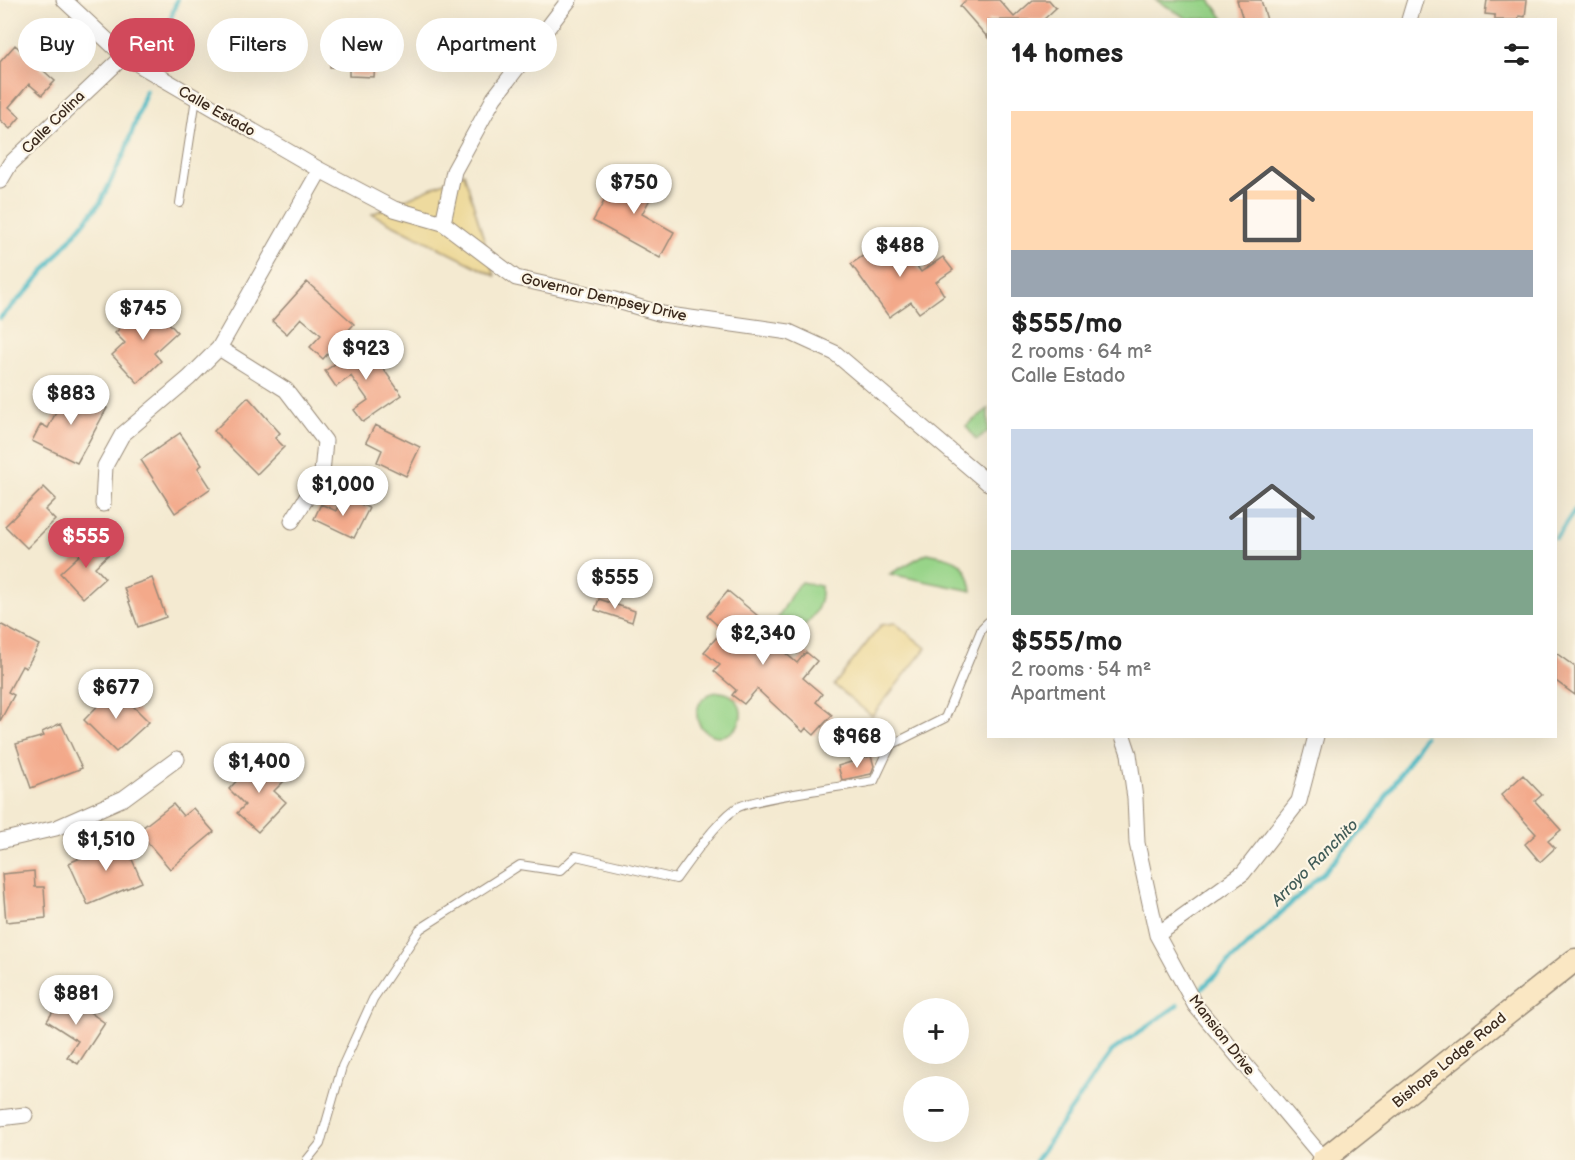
<!DOCTYPE html>
<meta charset="utf-8">
<style>
:root{--surface:#fff;--page:#f6f6f6;--text:#222;--muted:#767676;--accent:#d1495b}
body{margin:0;font-family:"Balsamiq Sans",sans-serif;background:var(--page);color:var(--text);height:100vh;display:flex;flex-direction:column;font-size:22px;white-space:nowrap}
*{box-sizing:border-box;margin:0}
p{font-size:20px;color:var(--muted)}
.icon{flex:none;width:33px;height:33px;fill:none;stroke:currentColor;stroke-width:2;stroke-linecap:round;stroke-linejoin:round}
.map{position:relative;flex:1;overflow:hidden}
.sheet{position:absolute;left:987px;top:18px;width:570px;height:720px;display:flex;flex-direction:column;background:var(--surface);border-radius:0px;box-shadow:0 6px 24px #0002}
.sheet>*{flex:none}
.top-card{position:absolute;left:18px;top:18px;width:570px;height:54px;display:flex;gap:12px}
.tools{position:absolute;left:903px;top:998px;display:grid;gap:12px}
.tools a{display:grid;place-items:center;width:66px;height:66px;border-radius:50%;background:var(--surface);box-shadow:0 6px 24px #0002;font-size:30px}
.price{position:absolute;translate:-50% -51px;padding:0 14px;border-radius:21px;background:#fff;color:#222;font-size:20px;line-height:39px;filter:drop-shadow(0 2px 3px #0008)}
.price::after{content:'';position:absolute;left:50%;top:36px;width:18px;height:14px;margin-left:-9px;background:inherit;clip-path:polygon(0 0,100% 0,50% 100%)}
.price.current{background:var(--accent);color:#fff}
ul{padding:0;list-style:none}
li{display:grid;align-content:center;gap:12px;height:318px;padding:0 24px}
li span{display:grid;place-items:center;height:186px;border-radius:0px;color:#555}
li>.icon{margin-inline-start:auto}
span .icon{width:108px;height:108px;fill:#fffc;stroke-width:1}
li b{font-size:26px}
h2{display:flex;justify-content:space-between;align-items:center;height:72px;padding:0 24px;font-size:26px}
.pill{padding:0 21px;border-radius:27px;background:var(--surface);box-shadow:0 6px 24px #0002;font-size:21px;line-height:54px}
.pill.current{background:var(--accent);color:#fff}
.map>svg:first-child{display:block}
</style>
<div class="map">
<svg width="1575" height="1160" viewBox="0 0 1575 1160">
<rect width="100%" height="100%" fill="#fcf5e5"/>
<filter id="ink" filterUnits="userSpaceOnUse"><feTurbulence type="fractalNoise" baseFrequency=".0167" numOctaves="2"/><feDisplacementMap in="SourceGraphic" scale="12" xChannelSelector="R" yChannelSelector="G"/><feConvolveMatrix kernelMatrix="1 2 1 2 8 2 1 2 1" color-interpolation-filters="sRGB"/></filter>
<filter id="wash" filterUnits="userSpaceOnUse"><feTurbulence type="fractalNoise" baseFrequency=".008" numOctaves="4" result="noise"/><feDisplacementMap in="SourceGraphic" scale="24" xChannelSelector="R" yChannelSelector="G"/><feGaussianBlur stdDeviation="1.35" result="paint"/><feColorMatrix in="noise" values="0 0 0 0 0 0 0 0 0 0 0 0 0 0 0 0 0 1.4 0 .05"/><feComposite in="paint" operator="in"/></filter>
<g filter="url(#wash)">
<rect width="100%" height="100%" fill="#f4ead1"/>
<path fill="#98d489" stroke="#6a7f54" stroke-width="1.5" d="M1156,0H1210L1224,19H1188Z
M988,409V431L976,440L966,426Z
M927,553C955,559 967,559 972,591L890,574Z
M801,582L821,586C823,611 809,623 790,637L780,630L778,618C786,606 791,591 801,582Z
M697 714a22 22 0 1 1 44 0a22 22 0 1 1-44 0Z"/>
<path fill="#eeda9e" stroke="#94825e" stroke-width="1.5" d="M464,173L495,276L372,214Z
M895,623L926,648L872,716L834,685L881,625Z"/>
<g fill="none" stroke-linecap="round" stroke-linejoin="round">
<path stroke="#4cbac5" stroke-width="4.5" d="M158,56L177,0
M0,318L31,287L100,203L125,152L146,91
M1556,538L1575,510
M1201,989L1326,870L1371,821L1424,736
M1036,1160L1112,1051L1178,1005"/>
</g>
<g id="blocks">
<path fill="#f3a98a" d="M966,0H999L1014,17L1033,0H1049L1056,8L1043,20H988V38L960,6Z
M1237,0H1261L1267,20H1243Z
M1487,0H1527L1525,17L1519,16L1518,20H1495V15L1485,14Z
M335,29L377,30L374,77L349,76V68L330,67L331,40H335Z
M15,45L55,81L42,95L29,84L9,107L20,117L10,129L0,120V62Z
M620,173L639,183L645,174L659,182L642,214L674,232L660,258L593,221Z
M900,241L921,272L943,257L953,270L936,282L944,295L919,313L911,302L889,317L851,264L884,242L889,248Z
M307,282L354,324L323,359L310,347L321,335L301,318L287,334L272,321Z
M149,301L177,332L154,353L161,361L138,383L112,355L125,343L115,333Z
M365,343L402,395L363,422L354,410L368,400L351,376L336,387L325,371Z
M68,389L107,408L77,463L32,441L41,424L48,428Z
M248,397L280,433L275,438L284,447L257,474L214,431Z
M375,425L420,447L406,476L377,462L382,450L366,442Z
M180,433L202,465L198,468L211,488L175,513L141,460Z
M44,487L56,499L45,510L55,520L27,548L5,526Z
M342,496L369,508L354,538L314,519L321,504L336,511Z
M97,539L110,553L95,567L105,578L83,598L60,573Z
M152,578L166,617L138,627L124,588Z
M728,591L758,616L751,624L797,663L806,652L817,661L803,678L822,694L816,702L832,715L814,735L806,728L803,732L757,689L744,704L732,695L736,690L714,671L720,665L704,652L723,630L707,616Z
M599,599L635,611L632,622L595,610Z
M0,624L39,645L26,668L22,666L8,692L14,695L0,721Z
M1556,653L1575,667V695L1556,681Z
M115,688L149,722L116,752L84,720Z
M61,723L82,768L31,788L16,744L44,736L42,732Z
M260,756L285,780L274,791L286,802L258,832L237,813L245,805L229,789Z
M871,756L874,766L871,774L842,780L838,766Z
M1523,775L1542,795L1535,801L1561,830L1548,841L1555,848L1540,862L1525,844L1536,834L1501,795Z
M173,804L183,816L193,808L214,832L170,869L138,831Z
M123,839L142,882L88,905L69,863Z
M34,871L35,887H44L46,918L6,922L2,874Z
M64,994L105,1023L78,1064L67,1057L78,1041L47,1021Z"/>
</g>
</g>
<g filter="url(#ink)">
<use href="#blocks" fill-opacity="0" stroke="#988a78" stroke-width="1.5"/>
<g fill="none" stroke-linecap="round" stroke-linejoin="round">
<g stroke="#988a78" stroke-width="10">
<path id="lane" d="M180,203L196,98
M307,1160L320,1144L342,1067L373,999L420,929L520,865L560,871L576,856L676,879C691,858 715,824 735,809C750,798 849,786 874,781L891,745L945,718L982,628L988,622"/>
</g>
<g stroke="#988a78" stroke-width="17">
<path id="street" d="M64,0L124,56L320,170L394,209L443,223
M569,0L494,98L454,171L443,223L516,278L611,299L662,314L789,332L835,353L988,483
M1409,20L1415,0
M0,181L10,164L124,56
M219,348L286,390L325,441L322,473L292,521
M103,504L105,466L122,435L189,378L219,348L320,170
M1123,736L1129,754L1135,798L1137,843L1157,935L1195,1005L1324,1159
M0,841L56,828L124,798L177,759
M1157,935L1243,873L1299,801L1316,736
M0,1118L25,1115"/>
</g>
<g stroke="#988a78" stroke-width="25">
<path id="secondary" d="M1323,1160L1575,960"/>
</g>
<use href="#lane" stroke="#fff" stroke-width="8"/>
<use href="#street" stroke="#fff" stroke-width="15"/>
<use href="#secondary" stroke="#fae7c3" stroke-width="22"/>
</g>
</g>
<g text-anchor="middle" stroke-width="4.5" stroke-linejoin="round" paint-order="stroke">
<g font-size="15" fill="#3b2a1e" stroke="#fcf5e5">
<text transform="translate(217 111) rotate(30)" y="5">Calle Estado</text>
<text transform="translate(53 122) rotate(-45)" y="5">Calle Colina</text>
<text transform="translate(604 297) rotate(13)" y="5">Governor Dempsey Drive</text>
<text transform="translate(1222 1035) rotate(52)" y="5">Mansion Drive</text>
<text transform="translate(1449 1060) rotate(-39)" y="5">Bishops Lodge Road</text>
</g>
<g font-size="16" font-style="italic" fill="#415c58" stroke="#fcf5e5">
<text transform="translate(1314 862) rotate(-45)" y="6">Arroyo Ranchito</text>
</g>
</g>
</svg>
<div class="tools">
<a>+</a>
<a>−</a>
</div>
<b class="price" style="left:634px;top:215px">$750</b>
<b class="price" style="left:900px;top:278px">$488</b>
<b class="price" style="left:143px;top:341px">$745</b>
<b class="price" style="left:366px;top:381px">$923</b>
<b class="price" style="left:71px;top:426px">$883</b>
<b class="price" style="left:343px;top:517px">$1,000</b>
<b class="price current" style="left:86px;top:569px">$555</b>
<b class="price" style="left:615px;top:610px">$555</b>
<b class="price" style="left:763px;top:666px">$2,340</b>
<b class="price" style="left:116px;top:720px">$677</b>
<b class="price" style="left:857px;top:769px">$968</b>
<b class="price" style="left:259px;top:794px">$1,400</b>
<b class="price" style="left:106px;top:872px">$1,510</b>
<b class="price" style="left:76px;top:1026px">$881</b>
<div class="top-card">
<a class="pill">Buy</a>
<a class="pill current">Rent</a>
<a class="pill">Filters</a>
<a class="pill">New</a>
<a class="pill">Apartment</a>
</div>
<section class="sheet">
<h2>14 homes<svg class="icon" aria-label="filters" viewBox="0 0 24 24"><path d="M4 7h16M4 17h16"/><circle cx="9" cy="7" r="2"/><circle cx="15" cy="17" r="2"/></svg></h2>
<ul>
<li><span style="background:linear-gradient(#ffd9b3 75%,#9aa5b1 0)"><svg class="icon" aria-label="home" viewBox="0 0 24 24"><path d="M3 11l9-7 9 7M6 9v11h12V9"/></svg></span><div><b>$555/mo</b><p>2 rooms · 64 m²</p><p>Calle Estado</p></div></li>
<li><span style="background:linear-gradient(#c9d6e8 65%,#7fa58c 0)"><svg class="icon" aria-label="home" viewBox="0 0 24 24"><path d="M3 11l9-7 9 7M6 9v11h12V9"/></svg></span><div><b>$555/mo</b><p>2 rooms · 54 m²</p><p>Apartment</p></div></li>
</ul>
</section>
</div>
